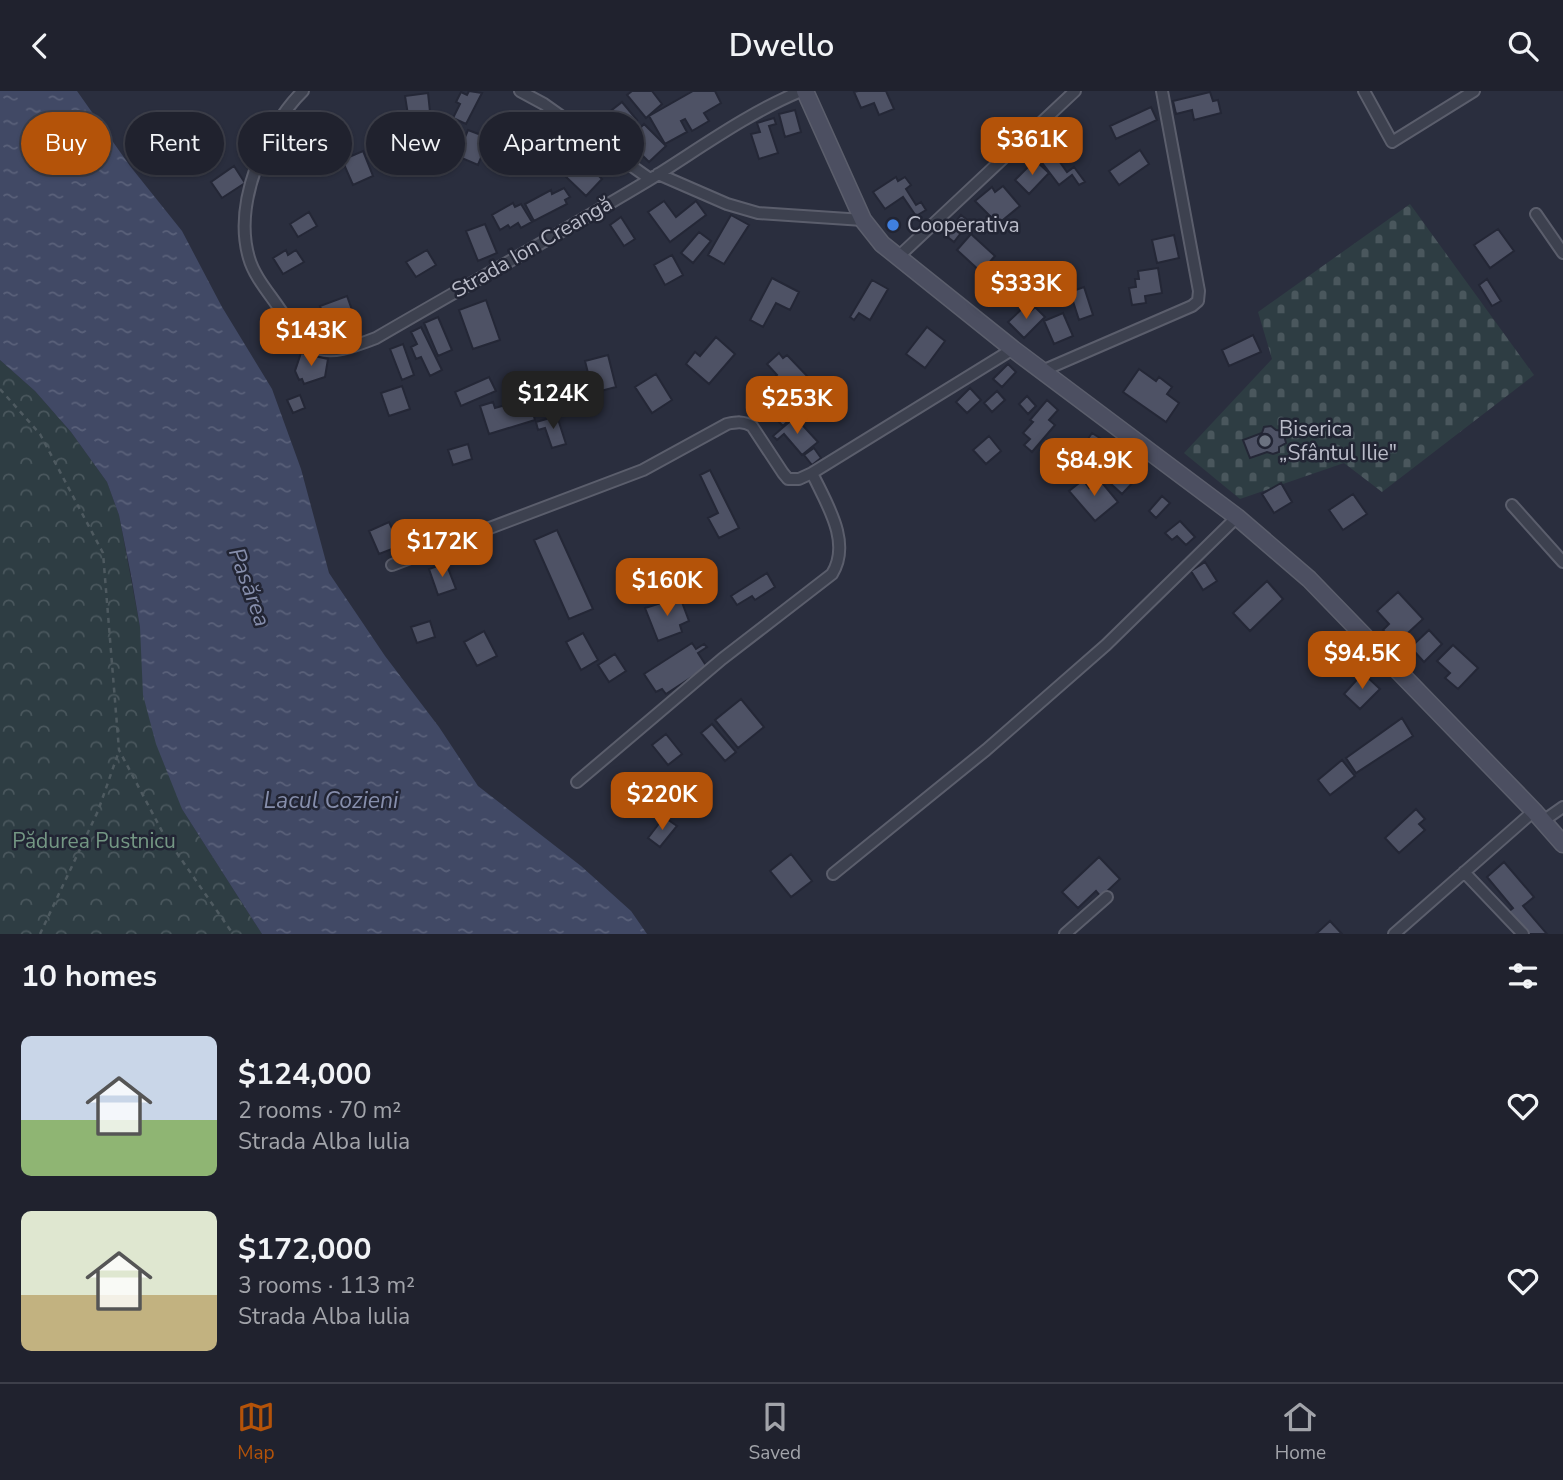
<!DOCTYPE html>
<meta charset="utf-8">
<style>
:root{--surface:#20222e;--page:#282a36;--text:#f1f3f6;--muted:#a2a4aa;--line:#3d3f4a;--accent:#b45309}
body{margin:0;font-family:"Nunito Sans",sans-serif;background:var(--page);color:var(--text);height:100vh;display:flex;flex-direction:column;font-size:26px;white-space:nowrap}
*{box-sizing:border-box;margin:0}
p{font-size:23px;color:var(--muted)}
.icon{flex:none;width:38px;height:38px;fill:none;stroke:currentColor;stroke-width:2;stroke-linecap:round;stroke-linejoin:round}
.map{position:relative;height:843px;overflow:hidden}
.sheet{display:flex;flex-direction:column;background:var(--surface);flex:1}
.sheet>*{flex:none}
.top-card{position:absolute;left:21px;top:21px;width:700px;height:63px;display:flex;gap:14px}
.price{position:absolute;translate:-50% -60px;padding:0 16px;border-radius:14px;background:var(--accent);color:#fff;font-size:23px;line-height:46px;filter:drop-shadow(0 2px 4px #0008)}
.price::after{content:'';position:absolute;left:50%;top:42px;width:21px;height:16px;margin-left:-10px;background:inherit;clip-path:polygon(0 0,100% 0,50% 100%)}
.price.active{background:#222;color:#fff}
ul{padding:0;list-style:none}
li{display:flex;align-items:center;gap:21px;height:175px;padding:0 21px}
li span{display:grid;place-items:center;flex:none;width:196px;height:140px;border-radius:10px;color:#555}
li>.icon{margin-inline-start:auto}
span .icon{width:84px;height:84px;fill:#fffc;stroke-width:1}
li b{font-size:30px}
h2{display:flex;justify-content:space-between;align-items:center;height:84px;padding:0 21px;font-size:30px}
.chip{padding:0 24px;border-radius:32px;background:var(--surface);box-shadow:0 2px 5px #0004,0 0 0 2px var(--line);font-size:24px;line-height:63px}
.chip.active{background:var(--accent);color:#fff}
header{display:flex;justify-content:space-between;align-items:center;height:91px;padding:0 21px;background:var(--surface);font-size:32px;font-weight:600}
.menu{display:flex;justify-content:space-around;align-items:center;height:98px;border-top:2px solid var(--line);background:var(--surface);font-size:19px;color:var(--muted)}
.menu a{display:grid;justify-items:center;gap:4px}
.menu .active{color:var(--accent)}
.map>svg:first-child{display:block}
</style>
<header><svg class="icon" aria-label="back" viewBox="0 0 24 24"><path d="M15 5l-7 7 7 7"/></svg>Dwello<svg class="icon" aria-label="search" viewBox="0 0 24 24"><circle cx="10" cy="10" r="6"/><path d="M15 15l6 6"/></svg></header>
<div class="map">
<svg width="1563" height="843" viewBox="0 0 1563 843">
<defs>
<pattern id="forest-crowns" width="20" height="18" patternUnits="userSpaceOnUse" patternTransform="scale(1.75)"><rect width="20" height="18" fill="#2e3d43"/><path d="M2 6a3 3 0 1 1 6 0M12 15a3 3 0 1 1 6 0" fill="none" stroke="#4a575d"/></pattern>
<pattern id="cemetery-stones" width="16" height="16" patternUnits="userSpaceOnUse" patternTransform="scale(1.75)"><rect width="16" height="16" fill="#2e3d43"/><path d="M2 7V4a2 2 0 0 1 4 0v3zM10 15v-3a2 2 0 0 1 4 0v3z" fill="#4a575d"/></pattern>
<pattern id="water-ripples" width="26" height="14" patternUnits="userSpaceOnUse" patternTransform="scale(1.75)"><rect width="26" height="14" fill="#414965"/><path d="M2 4q2-2 4 0t4 0M15 11q2-2 4 0t4 0" fill="none" stroke="#5a617a"/></pattern>
</defs>
<rect width="100%" height="100%" fill="#2a2e3e"/>
<path fill="url(#forest-crowns)" d="M0,269L35,300L71,341L107,391L119,424L140,536L182,718L262,843H0Z"/>
<path fill="url(#cemetery-stones)" d="M1410,113L1534,284L1382,401L1344,372L1240,408L1184,362L1272,268L1258,221Z"/>
<path fill="url(#water-ripples)" d="M0,0H77L130,75L182,140L222,216L272,298L301,378L329,482L385,565L439,636L478,695L581,775L631,820L647,843H262L182,718L156,653L143,604L140,536L131,484L119,424L107,391L71,341L35,300L0,269Z"/>
<path fill="#4e5265" stroke="#242736" stroke-width="2" d="M469,0L482,2L466,33L453,27L460,13L456,11L461,1L467,4Z
M632,0H652L662,13L646,27L627,4Z
M693,0H715L721,12L704,22L709,30L692,40L685,28L681,30L687,41L665,53L649,25Z
M858,0H886L894,18L879,24L874,12L861,17L854,1Z
M1210,1L1213,10L1218,9L1221,22L1194,29L1192,19L1176,23L1173,10Z
M428,2L430,21L408,24L405,5Z
M622,11L637,29L624,39L628,43L616,52L598,30Z
M1151,16L1157,29L1116,48L1110,35Z
M795,19L801,41L785,46L779,23Z
M774,27L776,33L769,35L778,62L759,68L751,43L760,41L757,32Z
M553,33L562,44L532,67L521,53L533,44L535,47Z
M644,33L666,55L649,71L634,56L628,62L622,55Z
M468,39L489,47L478,74L457,65Z
M1140,59L1149,73L1119,94L1109,80Z
M363,60L373,85L353,94L342,69Z
M1052,60L1067,81L1074,76L1085,91L1079,94L1072,84L1059,94L1040,69Z
M579,66L602,88L586,105L563,83Z
M1035,69L1049,82L1029,103L1015,89Z
M234,75L245,92L222,107L211,91Z
M896,86L898,90L905,86L911,94L906,98L916,114L921,111L926,119L916,125L903,106L885,118L873,101Z
M1003,95L1020,115L998,133L975,110L992,96L995,101Z
M564,97L570,106L565,109L567,113L534,130L525,113L551,99L552,103Z
M664,110L676,126L696,110L706,124L670,151L648,121Z
M513,112L515,116L521,113L532,131L521,137L518,132L510,137L508,134L500,139L492,124Z
M309,121L317,135L298,146L290,133Z
M731,124L749,134L724,173L708,164Z
M961,124L973,133L970,137L967,134L954,151L945,144Z
M621,126L635,148L624,155L610,134Z
M485,133L497,162L478,170L466,140Z
M1498,138L1514,160L1490,177L1474,154Z
M699,141L711,150L693,172L681,162Z
M971,143L995,165L981,181L957,159Z
M1174,144L1179,167L1157,172L1152,149Z
M286,159L288,164L296,159L304,171L283,183L273,167Z
M427,159L436,174L416,186L406,171Z
M672,164L683,184L665,194L654,174Z
M1158,177L1162,202L1145,205L1146,212L1132,214L1129,197L1136,196L1135,188H1139L1138,180Z
M772,187L799,201L790,219L776,212L763,236L750,229Z
M1487,188L1501,210L1492,215L1479,194Z
M872,189L888,198L870,229L859,222L854,229L850,226Z
M1084,196L1093,224L1079,229L1070,201Z
M347,205L352,219L325,229L320,215Z
M486,209L500,249L473,258L459,219Z
M1025,215L1030,221L1035,216L1045,226L1024,247L1008,231Z
M1063,222L1073,245L1054,253L1044,230Z
M438,226L452,259L438,265L424,232Z
M421,236L442,279L430,285L421,266L416,268L411,256L417,253L411,241Z
M927,236L945,250L925,277L906,263Z
M1253,244L1261,261L1229,275L1222,259Z
M716,246L735,263L709,293L686,273L695,261L700,265Z
M403,253L414,284L402,289L390,258Z
M301,262L328,268L325,286L304,293L302,288L299,289L295,280Z
M779,262L783,267L787,264L808,286L783,309L767,293L777,284L767,273Z
M608,264L616,296L593,302L585,270Z
M1008,273L1016,281L1002,296L993,288Z
M1139,278L1156,290L1159,286L1172,296L1167,303L1179,312L1166,331L1123,301Z
M656,283L672,309L652,322L635,296Z
M489,286L496,300L461,315L455,301Z
M402,295L410,318L389,325L381,302Z
M970,297L981,309L967,322L956,311Z
M997,300L1005,309L992,321L984,312Z
M527,303L535,329L489,343L480,315L493,311L495,317L512,312L511,307Z
M300,304L305,317L293,322L287,309Z
M1027,305L1036,315L1028,323L1019,313Z
M1047,309L1058,319L1049,329L1055,334L1032,361L1024,354L1030,348L1023,342L1033,331L1030,329Z
M789,318L794,324L783,335L777,329Z
M557,325L566,353L552,357L545,337L538,339L536,331Z
M795,326L818,351L802,364L784,343L777,349L773,345Z
M1271,335L1276,339L1283,340L1286,352L1279,356V361L1273,363L1267,361L1250,367L1243,349L1262,342L1264,336Z
M1092,342L1106,351L1091,375L1076,366Z
M989,345L1001,360L986,373L973,359Z
M468,353L472,368L453,374L448,359Z
M814,357L821,367L812,374L804,364Z
M1116,363L1139,385L1122,403L1099,382Z
M710,379L739,437L719,447L708,427L718,422L700,384Z
M1099,388L1118,411L1095,430L1069,400L1083,389L1089,397Z
M1281,392L1292,411L1274,422L1262,403Z
M1353,403L1367,423L1343,439L1329,419Z
M1162,405L1170,412L1156,427L1149,420Z
M1180,430L1195,446L1186,454L1177,445L1172,449L1165,442Z
M389,431L400,455L379,463L369,440Z
M557,439L593,518L569,528L534,449Z
M1205,471L1217,490L1203,499L1191,480Z
M446,472L456,498L438,504L429,478Z
M767,482L775,496L755,509L752,505L737,514L731,505Z
M1267,490L1283,508L1250,540L1233,522Z
M1398,501L1423,528L1396,553L1383,539L1389,533L1377,520Z
M680,506L689,530L680,534L682,541L658,550L645,517Z
M430,530L435,546L417,552L411,536Z
M1429,539L1442,553L1424,571L1413,559L1407,565L1401,558L1408,552L1411,556Z
M484,540L497,565L477,575L464,551Z
M583,542L598,569L581,579L566,551Z
M692,552L696,558L704,553L707,556L698,562L707,576L666,603L662,598L656,601L644,583Z
M1453,554L1478,577L1458,598L1445,587L1450,582L1437,570Z
M615,563L626,580L609,591L598,574Z
M1363,582L1380,598L1360,618L1344,603Z
M741,608L764,636L738,657L715,629Z
M1402,627L1413,645L1356,682L1346,667Z
M712,633L736,661L725,670L701,642Z
M666,643L682,663L668,674L652,654Z
M1342,669L1355,685L1330,704L1318,689Z
M1416,718L1425,728L1419,733L1425,739L1399,762L1385,747Z
M664,726L677,735L660,756L648,747Z
M791,763L812,790L791,806L770,780Z
M1099,766L1120,788L1101,806L1096,800L1078,817L1062,801Z
M1504,771L1534,806L1523,815L1547,843H1528L1508,821L1513,817L1487,786Z
M1330,830L1342,843H1316Z"/>
<g fill="none" stroke-linecap="round" stroke-linejoin="round">
<g stroke="#5b5e6c" stroke-width="14">
<path id="minor" d="M303,0C265,37 233,113 249,167C254,185 269,202 279,217C312,265 322,268 376,247C467,194 559,143 649,89C699,58 746,23 801,0
M520,0L544,13L650,88
M1364,0L1392,51L1474,0
M658,83L727,113L758,122L863,129
M1536,123L1563,162
M897,167L1075,0
M1042,280L1192,215L1198,210L1199,200L1162,0
M1512,414L1563,471
M392,474L643,379L727,333C737,331 743,330 752,335L783,382L788,388H799L812,382L1013,258
M577,691L722,568L832,483C852,451 826,412 812,382
M1543,730L1563,716
M1464,781L1523,843
M833,783L986,659L1106,554L1237,426
M1065,843L1107,806
M1394,843L1534,720"/>
</g>
<g stroke="#5b5e6c" stroke-width="19">
<path id="secondary" d="M805,0L863,129L882,153L1013,258L1237,426L1309,488L1534,720L1563,753"/>
</g>
<path stroke="#4e5a60" stroke-width="2.5" stroke-dasharray="5 5" stroke-linecap="butt" d="M0,298L40,343L103,462L119,659L163,742L233,843
M40,843L98,720L119,660"/>
<use href="#minor" stroke="#3d414f" stroke-width="10"/>
<use href="#secondary" stroke="#4c4f61" stroke-width="16"/>
</g>
<circle fill="#3f7fe0" stroke="#222534" stroke-width="2.5" cx="893" cy="134" r="7"/>
<circle fill="#6b7280" stroke="#222534" stroke-width="2.5" cx="1265" cy="350" r="7"/>
<g text-anchor="middle" stroke-width="5" stroke-linejoin="round" paint-order="stroke">
<g font-size="21" fill="#babcc9" stroke="#222534" text-anchor="start">
<text x="907" y="141">Cooperativa</text>
<text x="1279" y="345">Biserica<tspan x="1279" dy="24">„Sfântul Ilie"</tspan></text>
</g>
<g font-size="21" fill="#babcc9" stroke="#222534">
<text transform="translate(532 156) rotate(-30)" y="7">Strada Ion Creangă</text>
</g>
<g font-size="21" fill="#749784" stroke="#222534">
<text x="94" y="757">Pădurea Pustnicu</text>
</g>
<g font-size="23" font-style="italic" fill="#868eac" stroke="#222534">
<text transform="translate(250 496) rotate(70)" y="8">Pasărea</text>
<text x="331" y="717">Lacul Cozieni</text>
</g>
</g>
</svg>
<b class="price" style="left:1032px;top:86px">$361K</b>
<b class="price" style="left:1026px;top:230px">$333K</b>
<b class="price" style="left:311px;top:277px">$143K</b>
<b class="price active" style="left:553px;top:340px">$124K</b>
<b class="price" style="left:797px;top:345px">$253K</b>
<b class="price" style="left:1094px;top:407px">$84.9K</b>
<b class="price" style="left:442px;top:488px">$172K</b>
<b class="price" style="left:667px;top:527px">$160K</b>
<b class="price" style="left:1362px;top:600px">$94.5K</b>
<b class="price" style="left:662px;top:741px">$220K</b>
<div class="top-card">
<a class="chip active">Buy</a>
<a class="chip">Rent</a>
<a class="chip">Filters</a>
<a class="chip">New</a>
<a class="chip">Apartment</a>
</div>
</div>
<section class="sheet">
<h2>10 homes<svg class="icon" aria-label="filters" viewBox="0 0 24 24"><path d="M4 7h16M4 17h16"/><circle cx="9" cy="7" r="2"/><circle cx="15" cy="17" r="2"/></svg></h2>
<ul>
<li><span style="background:linear-gradient(#c9d6e8 60%,#8fb573 0)"><svg class="icon" aria-label="home" viewBox="0 0 24 24"><path d="M3 11l9-7 9 7M6 9v11h12V9"/></svg></span><div><b>$124,000</b><p>2 rooms · 70 m²</p><p>Strada Alba Iulia</p></div><svg class="icon" aria-label="heart" viewBox="0 0 24 24"><path d="M12 20l-8-8c-3-5 5-10 8-4 3-6 11-1 8 4z"/></svg></li>
<li><span style="background:linear-gradient(#dfe7d0 60%,#c2b280 0)"><svg class="icon" aria-label="home" viewBox="0 0 24 24"><path d="M3 11l9-7 9 7M6 9v11h12V9"/></svg></span><div><b>$172,000</b><p>3 rooms · 113 m²</p><p>Strada Alba Iulia</p></div><svg class="icon" aria-label="heart" viewBox="0 0 24 24"><path d="M12 20l-8-8c-3-5 5-10 8-4 3-6 11-1 8 4z"/></svg></li>
</ul>
</section>
<nav class="menu">
<a class="active"><svg class="icon" aria-label="map" viewBox="0 0 24 24"><path d="M3 6l6-2 6 2 6-2v14l-6 2-6-2-6 2zM9 4v14M15 6v14"/></svg>Map</a>
<a><svg class="icon" aria-label="saved" viewBox="0 0 24 24"><path d="M7 4h10v16l-5-4-5 4z"/></svg>Saved</a>
<a><svg class="icon" aria-label="home" viewBox="0 0 24 24"><path d="M3 11l9-7 9 7M6 9v11h12V9"/></svg>Home</a>
</nav>
